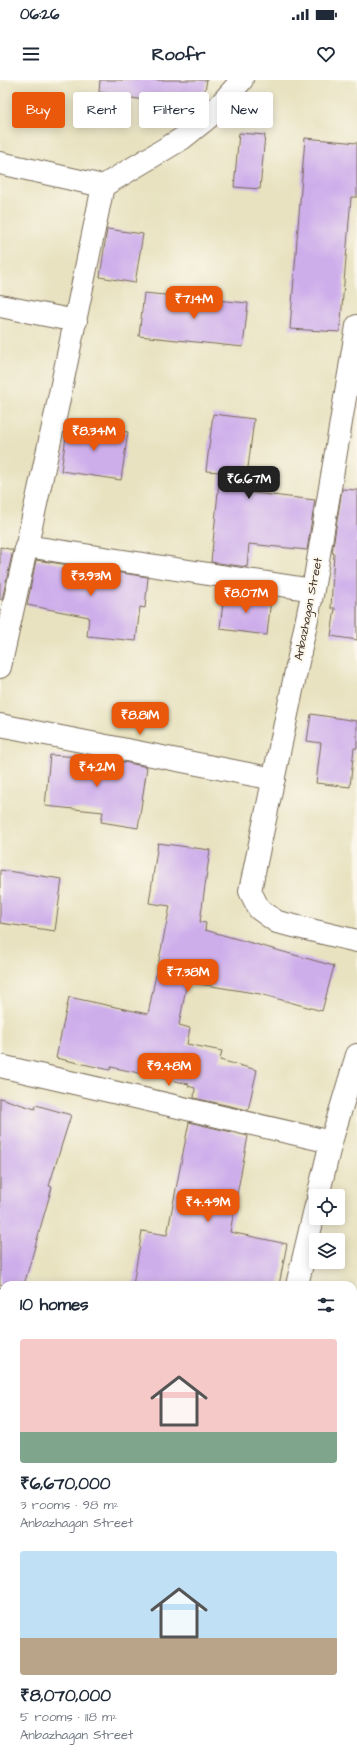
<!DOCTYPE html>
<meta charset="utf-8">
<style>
:root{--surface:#fff;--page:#f6f6f7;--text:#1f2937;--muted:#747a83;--accent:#ea580c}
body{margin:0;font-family:"Architects Daughter",sans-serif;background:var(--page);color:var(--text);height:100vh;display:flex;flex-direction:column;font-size:15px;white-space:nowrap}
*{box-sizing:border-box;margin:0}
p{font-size:13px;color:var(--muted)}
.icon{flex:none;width:22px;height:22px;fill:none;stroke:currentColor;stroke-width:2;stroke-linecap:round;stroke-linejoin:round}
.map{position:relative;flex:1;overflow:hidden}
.sheet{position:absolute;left:0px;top:1201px;width:357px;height:480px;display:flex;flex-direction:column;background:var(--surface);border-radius:12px 12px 0 0;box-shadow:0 2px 10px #0003}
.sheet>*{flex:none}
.banner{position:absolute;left:12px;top:12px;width:333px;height:36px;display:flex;gap:8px}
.controls{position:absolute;left:309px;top:1109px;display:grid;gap:8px}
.controls a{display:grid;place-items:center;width:36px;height:36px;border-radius:4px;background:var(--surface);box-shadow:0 2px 10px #0003;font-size:20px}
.price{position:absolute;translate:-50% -34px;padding:0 9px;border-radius:8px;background:var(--accent);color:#fff;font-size:13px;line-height:26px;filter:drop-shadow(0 1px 2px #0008)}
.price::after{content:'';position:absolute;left:50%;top:24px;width:12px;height:9px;margin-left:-6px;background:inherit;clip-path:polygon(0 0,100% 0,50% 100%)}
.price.current{background:#222;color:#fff}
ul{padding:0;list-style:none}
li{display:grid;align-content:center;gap:8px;height:212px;padding:0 20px}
li span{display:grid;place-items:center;height:124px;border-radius:4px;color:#555}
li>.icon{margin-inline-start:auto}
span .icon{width:72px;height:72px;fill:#fffc;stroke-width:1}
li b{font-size:17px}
h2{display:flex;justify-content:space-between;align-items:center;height:48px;padding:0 20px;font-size:17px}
.chip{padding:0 14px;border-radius:4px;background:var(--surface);box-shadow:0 2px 10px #0003;font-size:14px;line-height:36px}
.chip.current{background:var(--accent);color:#fff}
.status{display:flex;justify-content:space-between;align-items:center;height:28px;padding:0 20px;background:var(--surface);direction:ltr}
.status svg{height:11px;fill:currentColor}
header{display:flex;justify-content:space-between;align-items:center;height:52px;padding:0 20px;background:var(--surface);font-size:18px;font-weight:700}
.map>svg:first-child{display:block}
</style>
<div class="status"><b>06:26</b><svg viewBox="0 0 49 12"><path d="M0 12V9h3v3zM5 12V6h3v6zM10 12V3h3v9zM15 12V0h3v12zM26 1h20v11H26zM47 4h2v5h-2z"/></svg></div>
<header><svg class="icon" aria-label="menu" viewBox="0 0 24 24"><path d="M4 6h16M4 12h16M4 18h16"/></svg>Roofr<svg class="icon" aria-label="heart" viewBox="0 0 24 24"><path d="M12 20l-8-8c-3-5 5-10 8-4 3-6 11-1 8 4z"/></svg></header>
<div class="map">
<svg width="357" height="1681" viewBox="0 0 357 1681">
<rect width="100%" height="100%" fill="#fbf7ec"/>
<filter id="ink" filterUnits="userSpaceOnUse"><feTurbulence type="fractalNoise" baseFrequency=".025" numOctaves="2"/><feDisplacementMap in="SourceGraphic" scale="8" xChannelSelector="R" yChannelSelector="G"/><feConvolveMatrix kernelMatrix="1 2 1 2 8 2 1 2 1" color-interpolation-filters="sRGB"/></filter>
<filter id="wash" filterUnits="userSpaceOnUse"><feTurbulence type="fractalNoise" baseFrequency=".012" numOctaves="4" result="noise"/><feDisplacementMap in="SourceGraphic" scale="16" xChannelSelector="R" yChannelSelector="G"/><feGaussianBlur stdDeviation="0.9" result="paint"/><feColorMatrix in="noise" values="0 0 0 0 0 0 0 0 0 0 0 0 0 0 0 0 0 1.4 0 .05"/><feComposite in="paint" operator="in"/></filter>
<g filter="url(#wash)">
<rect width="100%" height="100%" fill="#e8e2c0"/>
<g id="blocks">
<path fill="#cdaeeb" d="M100,0H207L202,26L198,30L99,12Z
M239,53L265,55L260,109L234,107Z
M305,58L357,63V117H351L340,252L290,249Z
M107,149L143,154L135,203L100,197Z
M144,213L248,223L243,267L139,256Z
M213,334L254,339L245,412L315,420L307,470L249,464L247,487L211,482L220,392L206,391Z
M68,343L128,352L121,400L61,391Z
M342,409L357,410V560L331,556L335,528H331L334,473H332Z
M0,467L13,470L2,520L0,519Z
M36,480L148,497L145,528L140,527L136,561L87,556L89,537L27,525Z
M224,513L271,519L267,555L220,549Z
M311,634L357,641V668H354L350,707L316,703L321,663L307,661Z
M50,675L110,679L147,687L138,748L101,742L103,732L45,726Z
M158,763L210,770L200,842L206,843L205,850L334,886L322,931L260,914L187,902L179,945L190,948L187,964L222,971L220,980L257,990L248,1030L194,1018L195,1008L188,1006L189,1004L111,987L110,990L56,978L69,917L148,934L170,826L149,823Z
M0,790L62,799L55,851L0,843Z
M0,1018L35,1029L36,1025L71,1035L49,1106L52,1107L24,1205H0Z
M189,1042L248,1056L230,1152L287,1164L279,1205H133L142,1151L167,1155Z"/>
</g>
</g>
<g filter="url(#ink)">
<use href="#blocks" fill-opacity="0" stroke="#786a57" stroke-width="1"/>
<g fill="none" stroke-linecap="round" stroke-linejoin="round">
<g stroke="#786a57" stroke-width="24">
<path id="street" d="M0,83L103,106L56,333L0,587
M103,106L183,58L208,38L242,0
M0,226L76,241
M357,246L313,510L250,811L259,829L277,842L357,861
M26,466L313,510
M0,645L274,699
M0,986L331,1062
M318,1116L331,1062L357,975
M297,1205L316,1125
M0,1219L4,1220
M353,1300L357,1302
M353,1344L357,1329
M0,1633L4,1635
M133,1677L146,1681
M262,1681L264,1677"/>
</g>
<use href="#street" stroke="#fff" stroke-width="22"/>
</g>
</g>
<g text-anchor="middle" stroke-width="4" stroke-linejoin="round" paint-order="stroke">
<g font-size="12" fill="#3b2a1e" stroke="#fbf7ec">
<text transform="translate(308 529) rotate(-79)" y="4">Anbazhagan Street</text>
</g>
</g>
</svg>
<div class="controls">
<a><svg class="icon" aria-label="locate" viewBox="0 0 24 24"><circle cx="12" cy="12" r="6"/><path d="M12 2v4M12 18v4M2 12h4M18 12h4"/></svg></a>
<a><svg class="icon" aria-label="layers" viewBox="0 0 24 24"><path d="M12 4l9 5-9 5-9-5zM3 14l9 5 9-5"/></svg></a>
</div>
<b class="price" style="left:194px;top:240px">₹7.14M</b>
<b class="price" style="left:94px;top:372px">₹8.34M</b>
<b class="price current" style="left:249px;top:420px">₹6.67M</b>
<b class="price" style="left:91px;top:517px">₹3.93M</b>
<b class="price" style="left:246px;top:534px">₹8.07M</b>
<b class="price" style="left:140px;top:656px">₹8.81M</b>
<b class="price" style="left:97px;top:708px">₹4.2M</b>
<b class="price" style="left:188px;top:913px">₹7.38M</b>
<b class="price" style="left:169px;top:1007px">₹9.48M</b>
<b class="price" style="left:208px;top:1143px">₹4.49M</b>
<div class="banner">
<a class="chip current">Buy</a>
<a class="chip">Rent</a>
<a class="chip">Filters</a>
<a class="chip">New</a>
</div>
<section class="sheet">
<h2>10 homes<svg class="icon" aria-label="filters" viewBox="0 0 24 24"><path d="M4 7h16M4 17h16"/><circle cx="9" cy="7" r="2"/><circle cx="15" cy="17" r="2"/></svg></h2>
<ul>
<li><span style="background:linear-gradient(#f6c9c9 75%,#7fa58c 0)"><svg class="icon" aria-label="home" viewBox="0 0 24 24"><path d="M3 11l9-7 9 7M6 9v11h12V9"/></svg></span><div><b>₹6,670,000</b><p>3 rooms · 98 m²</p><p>Anbazhagan Street</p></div></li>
<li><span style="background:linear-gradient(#bfe0f5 70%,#b9a48a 0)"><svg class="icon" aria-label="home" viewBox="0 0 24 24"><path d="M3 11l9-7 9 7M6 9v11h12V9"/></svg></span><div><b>₹8,070,000</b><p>5 rooms · 118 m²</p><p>Anbazhagan Street</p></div></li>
</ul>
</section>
</div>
